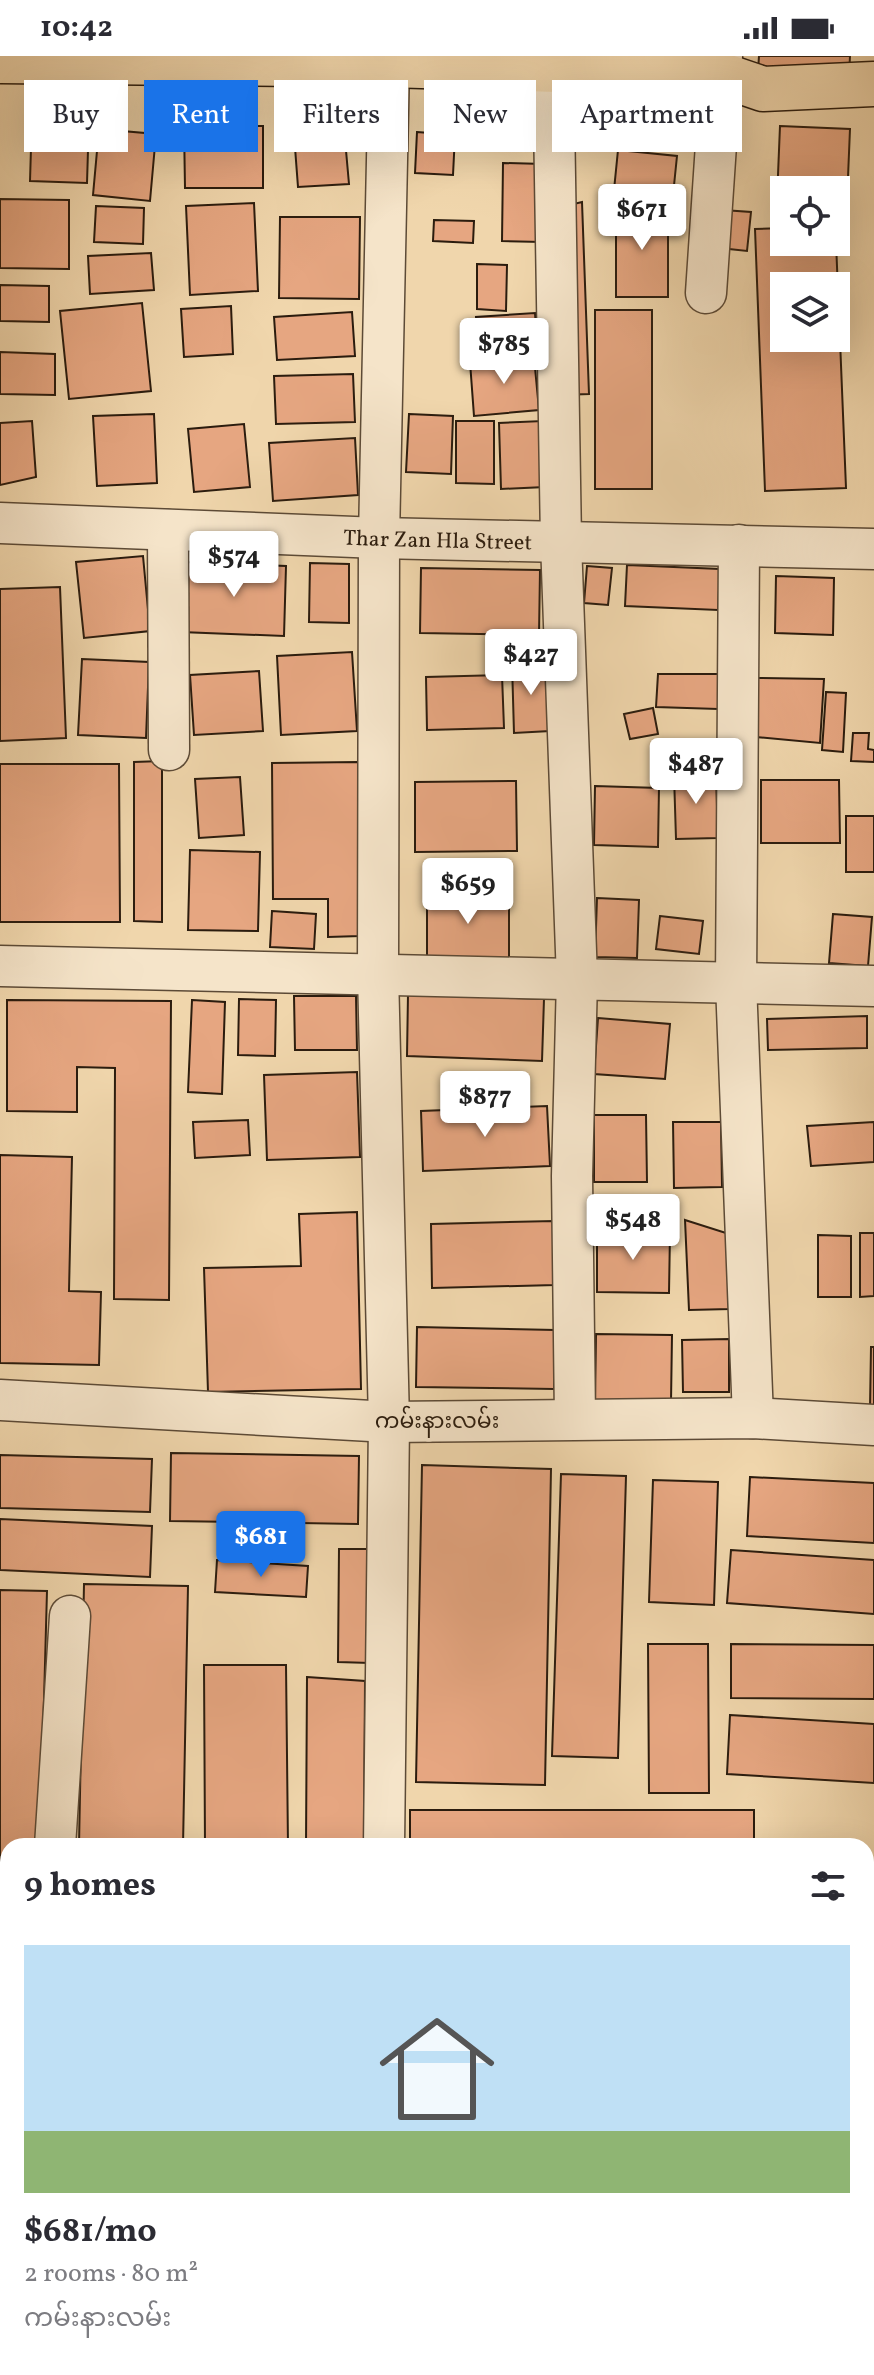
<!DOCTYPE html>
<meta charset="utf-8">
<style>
:root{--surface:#fff;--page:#f7f7f7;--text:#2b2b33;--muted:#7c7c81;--line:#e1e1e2;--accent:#1a73e8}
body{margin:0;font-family:Vollkorn,"Noto Sans Myanmar",serif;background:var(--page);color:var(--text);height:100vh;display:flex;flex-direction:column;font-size:30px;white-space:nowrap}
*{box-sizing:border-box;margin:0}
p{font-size:26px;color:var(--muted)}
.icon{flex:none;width:44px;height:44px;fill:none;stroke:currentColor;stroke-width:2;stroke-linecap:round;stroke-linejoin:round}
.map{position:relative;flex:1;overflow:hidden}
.side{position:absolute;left:0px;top:1782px;width:874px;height:538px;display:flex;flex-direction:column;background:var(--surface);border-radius:24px 24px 0 0;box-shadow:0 8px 32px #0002}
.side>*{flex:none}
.banner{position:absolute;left:24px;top:24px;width:826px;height:72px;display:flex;gap:16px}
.controls{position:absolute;left:770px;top:120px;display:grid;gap:16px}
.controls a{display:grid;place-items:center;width:80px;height:80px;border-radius:0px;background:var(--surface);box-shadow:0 8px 32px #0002;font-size:40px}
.price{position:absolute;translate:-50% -68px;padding:0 18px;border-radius:8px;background:#fff;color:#222;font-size:26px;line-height:52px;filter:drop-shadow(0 2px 4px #0008)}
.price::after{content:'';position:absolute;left:50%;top:48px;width:24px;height:18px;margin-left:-12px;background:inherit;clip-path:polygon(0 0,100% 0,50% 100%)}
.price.active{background:var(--accent);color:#fff}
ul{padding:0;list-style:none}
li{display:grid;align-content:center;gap:16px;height:424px;padding:0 24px}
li+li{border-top:2px solid var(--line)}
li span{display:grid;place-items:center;height:248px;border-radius:0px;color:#555}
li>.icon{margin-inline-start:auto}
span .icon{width:144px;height:144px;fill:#fffc;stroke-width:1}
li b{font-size:34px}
h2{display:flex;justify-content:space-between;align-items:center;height:96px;padding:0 24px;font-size:34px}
.pill{padding:0 28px;border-radius:0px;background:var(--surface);box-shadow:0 8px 32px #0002;font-size:28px;line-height:72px}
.pill.active{background:var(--accent);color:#fff}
.status{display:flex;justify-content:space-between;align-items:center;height:56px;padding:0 40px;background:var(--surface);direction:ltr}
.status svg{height:22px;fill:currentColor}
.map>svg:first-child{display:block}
</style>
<div class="status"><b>10:42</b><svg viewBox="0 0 49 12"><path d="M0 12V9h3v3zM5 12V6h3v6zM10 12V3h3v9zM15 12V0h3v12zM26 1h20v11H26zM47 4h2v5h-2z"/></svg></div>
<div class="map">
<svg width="874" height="2319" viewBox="0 0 874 2319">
<rect width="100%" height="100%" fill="#f0d6ac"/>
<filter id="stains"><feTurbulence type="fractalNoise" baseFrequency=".0025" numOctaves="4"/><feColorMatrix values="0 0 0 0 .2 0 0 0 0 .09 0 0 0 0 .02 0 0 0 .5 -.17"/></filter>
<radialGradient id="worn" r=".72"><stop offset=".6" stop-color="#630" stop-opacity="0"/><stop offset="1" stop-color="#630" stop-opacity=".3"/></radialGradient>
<path fill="#9eb6b4" stroke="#707872" stroke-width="2" d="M0,2220L8,2222V2312H308L317,2319H0Z"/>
<path fill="#e6a681" stroke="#2b1c0e" stroke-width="2" fill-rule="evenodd" d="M759,0H850L849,21L758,15Z
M32,59L89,61L87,127L30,125Z
M343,61L349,128L298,131L293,65Z
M184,70H263V132H185Z
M780,70L850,73L847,145H836V134H784V143H777Z
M99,73L156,78L150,145L93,139Z
M417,76L455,79L453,119L415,117Z
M618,94L677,100L672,149L613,144Z
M503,107L544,108L542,186L502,185Z
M0,143L69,144V213L0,212Z
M582,146L589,338L561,339V151Z
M254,147L258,235L190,239L186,150Z
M96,150L144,152L143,188L94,186Z
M616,150H668V241H616Z
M723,154L751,156L747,195L720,192Z
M280,161H360L359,243L279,242Z
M434,164L474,165L473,187L433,185Z
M784,172V186H836L846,432L765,435L755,173ZM784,230H836V282H784Z
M151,197L154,234L90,238L88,200Z
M477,208L507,209L506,255L477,253Z
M0,229L49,230V266L0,265Z
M142,247L151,335L69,343L60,255Z
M231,250L233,298L184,301L181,253Z
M595,254H652V433H595Z
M352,256L355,300L277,304L274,261Z
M535,257L538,298L479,302L476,261Z
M0,296L55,298V339L0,338Z
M534,301L539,354L474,360L470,306Z
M353,318L355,366L276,368L274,320Z
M154,358L157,427L97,430L93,360Z
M409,358L453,360L451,418L406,416Z
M32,365L36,421L0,429V367Z
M456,365H494V428L456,427Z
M543,365L545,431L501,433L499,367Z
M244,368L250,431L194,436L188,373Z
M355,382L358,439L273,445L269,387Z
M143,500L150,575L84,582L76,506Z
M183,506L286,510L284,580L181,576Z
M310,507L349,508V567L309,566Z
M627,509L720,513L718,554L625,550Z
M587,510L612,512L608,549L584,547Z
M421,512L540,514L539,579L420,577Z
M776,520L834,522L833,579L775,577Z
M60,531L66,682L0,685V533Z
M352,596L357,675L281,679L277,600Z
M82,603L149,606L146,682L78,679Z
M548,606L550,675L514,677L512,607Z
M259,615L263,675L194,679L190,619Z
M658,618H720L718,653L656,651Z
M502,619L504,672L427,674L426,621Z
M757,622L824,623L820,687L756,681Z
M826,636L846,637L843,696L822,694Z
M653,652L658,678L630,683L624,658Z
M853,677H869L868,693L874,694V706L851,705Z
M162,705V866L134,865V706Z
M358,706L360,880L328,881V843H273L272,707Z
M0,708H119L120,866H0Z
M716,718L718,782L676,783L674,719Z
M240,721L244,779L199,782L195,723Z
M761,724H839L840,787H761Z
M516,725L517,795L415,796V726Z
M595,730L659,732L658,791L594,789Z
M846,760H874V816H846Z
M190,794L260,796L258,875L188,874Z
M427,835H509V904H427Z
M597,842L639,844L637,902L595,901Z
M272,855L316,858L314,893L270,891Z
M833,858L872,861L868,910L829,907Z
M660,860L703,865L699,898L656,893Z
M408,938L544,943L542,1005L407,1000Z
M294,940H356L357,994H295Z
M239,943L276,944L275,1000L238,999Z
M7,944L171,945L169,1244L114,1243L115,1012L77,1011V1056L7,1055Z
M192,944L225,946L222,1038L188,1036Z
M867,960V992L768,994L767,963Z
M598,962L670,968L665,1023L594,1018Z
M357,1016L360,1101L267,1104L264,1019Z
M547,1050L550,1110L423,1115L421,1055Z
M594,1059H646L647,1126H594Z
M248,1064L250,1099L195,1102L193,1066Z
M673,1066H721L722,1131L674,1132Z
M874,1066V1106L811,1110L807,1070Z
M0,1099L72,1101L69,1235L101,1236L99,1309L0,1307Z
M357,1156L361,1333L208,1336L204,1212L301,1210L299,1158Z
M685,1164L726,1177L730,1253L689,1254Z
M554,1165L555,1229L432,1232L431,1168Z
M597,1174L670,1176L669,1237L597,1236Z
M860,1177H874V1240L860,1241Z
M818,1179L851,1180V1241H818Z
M417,1271L555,1274L554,1333L416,1331Z
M596,1278L672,1279L671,1346L595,1345Z
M729,1283V1336H683L682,1284Z
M871,1291H874V1352H870Z
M171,1397L359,1400L358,1468L170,1465Z
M0,1399L152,1403L150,1456L0,1452Z
M422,1409L551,1413L545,1729L416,1726Z
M561,1418L626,1420L618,1702L552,1700Z
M750,1421L874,1427V1487L747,1480Z
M653,1424L718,1426L714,1549L649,1546Z
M0,1463L152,1470L150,1521L0,1514Z
M339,1493H370V1607L338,1606Z
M731,1494L874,1504V1558L727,1547Z
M217,1504L308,1510L306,1541L215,1536Z
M84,1528L188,1530L183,1790H79Z
M0,1534L47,1535L40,1790H8V1924H0Z
M648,1588H708L709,1737H649Z
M731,1588L874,1589V1643L731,1642Z
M204,1609H286L288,1790H205Z
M307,1621L365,1625L364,1790H306Z
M730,1659L874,1668V1727L727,1718Z
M410,1754H754V1790H410Z
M866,1829H874V1892H866Z
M866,1944H874V2168H866Z
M0,1979H8V2044H0Z
M327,2312H368V2319H328Z
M490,2312H845V2319H490Z"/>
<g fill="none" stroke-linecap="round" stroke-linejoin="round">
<g stroke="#5c4a36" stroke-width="43">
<g id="minor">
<path d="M553,0L561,486L577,923L572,1120L575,1363"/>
<path d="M706,237L722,0"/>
<path id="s1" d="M0,467L379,482L874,493"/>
<path d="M168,474L169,694"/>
<path d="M739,489L736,927L753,1362"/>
<path d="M0,910L874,930"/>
<path d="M0,1344L389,1366L753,1362L874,1369"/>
<path d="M55,1790L70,1560"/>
<path d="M384,1790L389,1366L378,917L379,482L389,9"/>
<path d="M866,1926H874"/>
<path d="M866,2198H874"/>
<path d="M396,2312V2319"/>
</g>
</g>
<g stroke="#2b1c0e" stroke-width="47">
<path id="major" d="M0,5L389,9L722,19L763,33L874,28"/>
</g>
<use href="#minor" stroke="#f5e4c9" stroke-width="40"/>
<use href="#major" stroke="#f0d6ac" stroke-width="44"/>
</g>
<g text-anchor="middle" stroke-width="7" stroke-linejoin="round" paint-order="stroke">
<g font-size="22" fill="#2b1c0e" stroke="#f5e4c9">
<text dy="8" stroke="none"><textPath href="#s1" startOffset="438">Thar Zan Hla Street</textPath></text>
<text x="437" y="1372">ကမ်းနားလမ်း</text>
</g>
</g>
<rect width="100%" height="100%" filter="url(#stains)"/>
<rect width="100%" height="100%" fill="url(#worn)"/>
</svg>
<div class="controls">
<a><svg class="icon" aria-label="locate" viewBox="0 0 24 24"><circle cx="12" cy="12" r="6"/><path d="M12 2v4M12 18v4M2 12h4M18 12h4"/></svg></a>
<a><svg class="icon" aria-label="layers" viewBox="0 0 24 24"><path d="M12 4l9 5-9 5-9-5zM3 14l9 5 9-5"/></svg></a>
</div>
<b class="price" style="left:642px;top:196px">$671</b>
<b class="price" style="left:504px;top:330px">$785</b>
<b class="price" style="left:234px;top:543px">$574</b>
<b class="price" style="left:531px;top:641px">$427</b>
<b class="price" style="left:696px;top:750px">$487</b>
<b class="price" style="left:468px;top:870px">$659</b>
<b class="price" style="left:485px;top:1083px">$877</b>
<b class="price" style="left:633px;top:1206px">$548</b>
<b class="price active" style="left:261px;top:1523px">$681</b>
<div class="banner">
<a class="pill">Buy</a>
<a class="pill active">Rent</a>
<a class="pill">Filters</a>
<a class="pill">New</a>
<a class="pill">Apartment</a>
</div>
<section class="side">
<h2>9 homes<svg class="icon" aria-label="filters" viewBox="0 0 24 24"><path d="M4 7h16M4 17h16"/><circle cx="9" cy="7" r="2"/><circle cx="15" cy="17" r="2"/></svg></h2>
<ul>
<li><span style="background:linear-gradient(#bfe0f5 75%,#8fb573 0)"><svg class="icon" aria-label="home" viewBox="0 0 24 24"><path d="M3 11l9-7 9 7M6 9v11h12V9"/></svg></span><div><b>$681/mo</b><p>2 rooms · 80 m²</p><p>ကမ်းနားလမ်း</p></div></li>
</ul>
</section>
</div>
